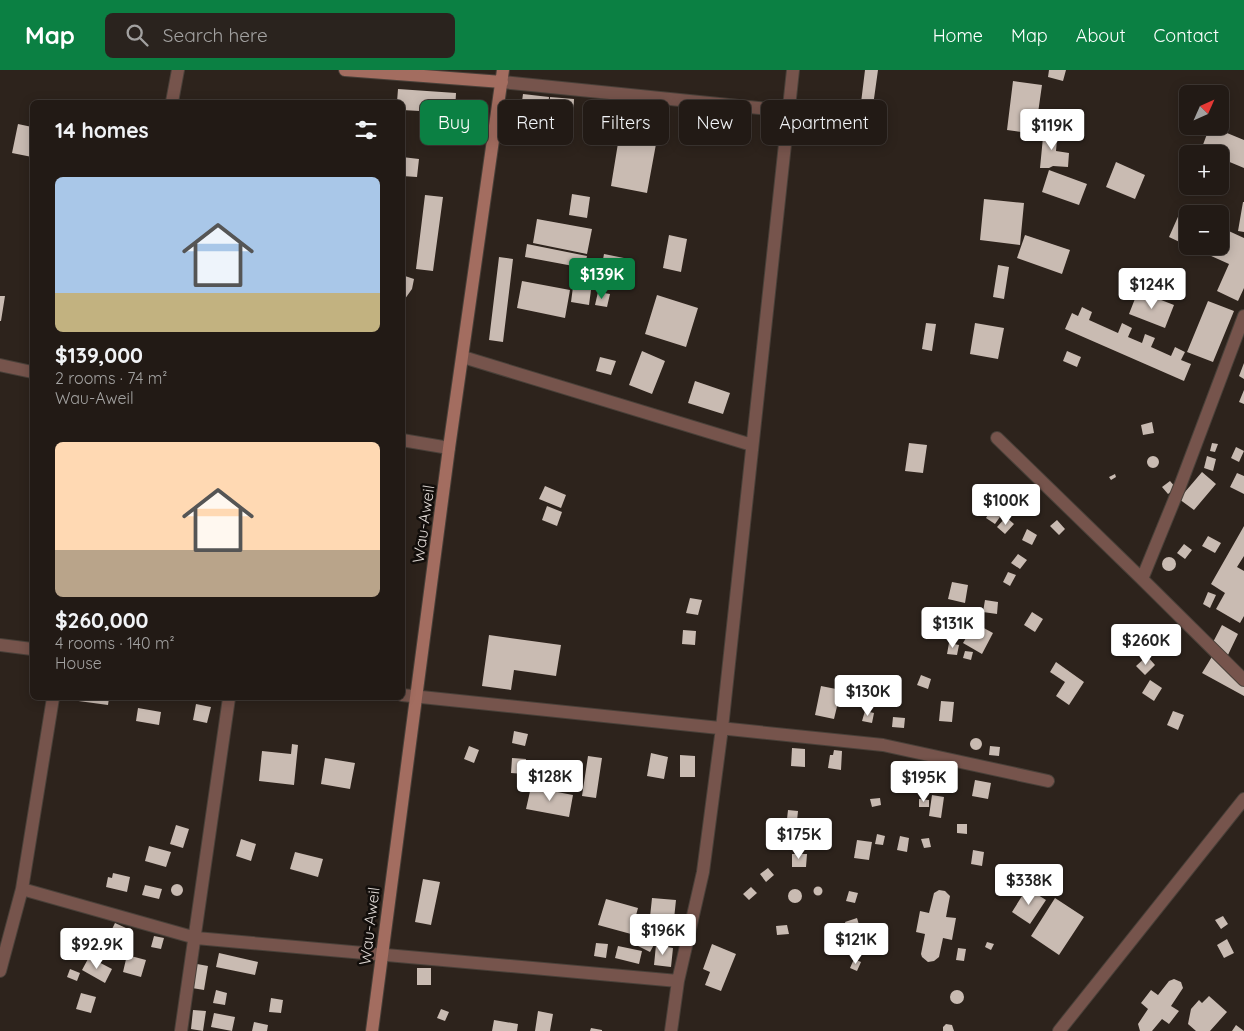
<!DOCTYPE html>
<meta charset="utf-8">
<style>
:root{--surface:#221a15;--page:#2a231e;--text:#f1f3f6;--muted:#a2a1a0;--line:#3f3834;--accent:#0b8043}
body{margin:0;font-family:Quicksand,sans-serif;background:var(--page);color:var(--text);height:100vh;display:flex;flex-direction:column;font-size:19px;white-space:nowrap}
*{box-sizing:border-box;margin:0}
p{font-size:16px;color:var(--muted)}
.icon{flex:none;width:28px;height:28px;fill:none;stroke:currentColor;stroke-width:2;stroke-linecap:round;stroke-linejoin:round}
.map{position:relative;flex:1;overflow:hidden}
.panel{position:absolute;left:30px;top:30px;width:375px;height:600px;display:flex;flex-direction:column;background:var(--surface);border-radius:8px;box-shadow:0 2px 12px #0003,0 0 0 1px var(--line)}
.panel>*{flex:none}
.banner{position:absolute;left:420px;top:30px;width:475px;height:45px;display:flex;gap:10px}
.needle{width:32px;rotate:45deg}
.controls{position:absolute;left:1179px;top:15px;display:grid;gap:10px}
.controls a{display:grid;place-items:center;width:50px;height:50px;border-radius:8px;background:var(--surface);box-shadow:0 2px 12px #0003,0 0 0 1px var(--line);font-size:25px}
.price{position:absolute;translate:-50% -42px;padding:0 11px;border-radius:5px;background:#fff;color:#222;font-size:16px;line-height:32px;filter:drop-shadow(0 1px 2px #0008)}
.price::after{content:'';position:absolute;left:50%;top:30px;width:15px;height:11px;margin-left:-8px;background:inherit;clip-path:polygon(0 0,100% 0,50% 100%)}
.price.current{background:var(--accent);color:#fff}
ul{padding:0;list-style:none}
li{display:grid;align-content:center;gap:10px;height:265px;padding:0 25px}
li span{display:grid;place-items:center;height:155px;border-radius:8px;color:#555}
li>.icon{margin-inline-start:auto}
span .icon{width:90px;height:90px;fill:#fffc;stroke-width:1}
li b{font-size:21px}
h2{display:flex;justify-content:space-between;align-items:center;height:60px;padding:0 25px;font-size:21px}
.tag{padding:0 18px;border-radius:8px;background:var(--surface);box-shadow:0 2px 12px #0003,0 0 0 1px var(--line);font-size:18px;line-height:45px}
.tag.current{background:var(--accent);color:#fff}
header{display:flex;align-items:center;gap:30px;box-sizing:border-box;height:70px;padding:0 25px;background:var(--accent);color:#fff}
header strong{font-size:24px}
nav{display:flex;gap:28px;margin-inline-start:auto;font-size:18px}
.search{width:350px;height:45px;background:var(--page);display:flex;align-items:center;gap:12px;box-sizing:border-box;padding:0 18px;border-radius:8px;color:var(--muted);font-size:19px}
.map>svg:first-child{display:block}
</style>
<header>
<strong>Map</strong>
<div class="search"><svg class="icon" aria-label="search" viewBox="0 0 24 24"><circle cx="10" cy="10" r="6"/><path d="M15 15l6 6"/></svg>Search here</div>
<nav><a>Home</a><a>Map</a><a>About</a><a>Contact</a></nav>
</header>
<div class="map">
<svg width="1244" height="961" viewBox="0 0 1244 961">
<rect width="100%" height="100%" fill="#2d231c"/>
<path fill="#c9bbb2" d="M865,0H878L872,43L860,41Z
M1049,0H1066L1063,11L1048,7Z
M1013,11L1042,15L1035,64L1007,60Z
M398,19L456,23L455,43L402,40V32H397Z
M523,24L549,27L547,49L520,46Z
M550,27L574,29L573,52L549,50Z
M18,54L32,57V87L12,83Z
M1210,56L1244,70V98L1220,88V84H1209L1201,80Z
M1044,57L1058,58L1056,81L1069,83L1068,97L1053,96L1049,98H1040Z
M619,67L656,74L647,123L611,116Z
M402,87L419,89L417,107L402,106Z
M1116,92L1145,105L1135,129L1106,117Z
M1049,100L1087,114L1079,135L1042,122Z
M572,124L590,127L587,148L569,145Z
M425,125L443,127L433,201L416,199Z
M984,129L1024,133L1020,175L980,170Z
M1243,132H1244V162L1238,161Z
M1181,140L1188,143V176L1169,167Z
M537,149L592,159L587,184L533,173Z
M1220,157L1244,168V218L1238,231L1217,221L1229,194L1189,176H1220Z
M669,165L687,169L681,202L663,198Z
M1025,165L1070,180L1062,204L1017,188Z
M527,174L587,186L584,198L525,187Z
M604,184L624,188L621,204L601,200Z
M499,187L513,189L503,272L489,270Z
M998,195L1009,197L1004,229L993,227Z
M402,205L414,209L412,219L402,233Z
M522,211L570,220L565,248L517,238Z
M573,217L591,220L589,235L571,232Z
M1138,221L1174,235L1165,258L1129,244Z
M598,222L610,224L607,237L595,235Z
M657,225L698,238L686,277L645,264Z
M0,226H5L1,251H0Z
M1208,231L1234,241L1213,292L1187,282Z
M1082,237L1092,242L1089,250L1118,263L1122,253L1132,258L1128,267L1142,273L1145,264L1155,268L1151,277L1171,286L1175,277L1185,282L1181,290L1191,294L1184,311L1065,259L1072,243L1078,246Z
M926,253L936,254L932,281L922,279Z
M975,253L1004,258L998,289L970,284Z
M642,281L665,291L652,324L629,315Z
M1067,281L1081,287L1077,297L1063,291Z
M600,287L616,291L611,305L596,301Z
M1244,293V309L1239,306Z
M695,311L730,323L723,344L688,333Z
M1244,320V334L1239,332Z
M1152,352L1154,363L1143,365L1141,355Z
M909,373L927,375L923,403L905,401Z
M1212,373L1218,374L1215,382L1210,381Z
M1236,377L1244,381L1239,392L1231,388Z
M1147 392a6 6 0 1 1 12 0a6 6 0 1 1-12 0Z
M1207,386L1216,389L1213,401L1204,398Z
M1202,402L1216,414L1194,440L1179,429Z
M1237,403L1244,406V424L1230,417Z
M1115,404L1116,407L1111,410L1109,407Z
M1170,411L1176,418L1168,424L1162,417Z
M545,416L566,425L561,438L539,429Z
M547,436L562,442L557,456L542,450Z
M992,438L1002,444L995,454L986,448Z
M1006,447L1014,454L1005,464L997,457Z
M1057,450L1065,459L1059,465L1050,456Z
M1244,456V486L1237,497L1244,501V546L1240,553L1216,539L1225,523L1211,514Z
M1027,459L1037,465L1032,475L1022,470Z
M1208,466L1221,473L1215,483L1202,476Z
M1184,474L1192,480L1185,489L1177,483Z
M1018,484L1027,490L1020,499L1011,493Z
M1162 494a7 7 0 1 1 14 0a7 7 0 1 1-14 0Z
M1008,502L1016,505L1010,516L1003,512Z
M952,512L968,515L965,533L948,529Z
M1208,522L1216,525L1210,538L1203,534Z
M690,528L702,530L698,545L686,543Z
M985,530L998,532L997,544L983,542Z
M1032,542L1043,549L1035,562L1024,555Z
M1222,555L1238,564L1227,587L1210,578Z
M980,556L993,563L982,584L963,573L969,563L974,566Z
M683,560L696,561L695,575L682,574Z
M489,565L561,575L556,606L514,600L511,620L482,616Z
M949,573L959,575L957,585L947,584Z
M965,581L973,582L971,590L963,588Z
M1213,585L1244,603V626L1202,603Z
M1147,586L1155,595L1145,605L1136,596Z
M1056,592L1084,612L1069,635L1056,626L1065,612L1050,602Z
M921,605L931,609L928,619L917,615Z
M1150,610L1162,618L1154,631L1142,623Z
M821,616L841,620L834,649L815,645Z
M72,628H109L108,635L71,630Z
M941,631L954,632L952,652L939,651Z
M196,634L211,637L207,653L193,650Z
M138,638L161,642L159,655L136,651Z
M865,641L874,643L872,653L862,651Z
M1173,641L1184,645L1178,660L1167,655Z
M893,647L905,648L904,658L892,657Z
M514,661L528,664L525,676L512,673Z
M970 674a6 6 0 1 1 12 0a6 6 0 1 1-12 0Z
M292,674L298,675L294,715L259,711L262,681L291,684Z
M469,676L479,680L474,693L464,689Z
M990,676L1000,677L999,686L989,685Z
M792,678L805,679V697L791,696Z
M834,680L842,681L841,700L828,698L830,685H833Z
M651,683L668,687L664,709L647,706Z
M680,685L695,686V707H680Z
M588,686L602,688L596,728L582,726Z
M325,688L355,693L350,719L321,714Z
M512,688L526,689L525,704L511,703Z
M903,693H921V702H903Z
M923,702L936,703L935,717L922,716Z
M907,706L908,716L899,717L898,707Z
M975,710L991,713L988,729L972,726Z
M531,717L573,725L569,747L526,739Z
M932,725L944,727L941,748L929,746Z
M880,728L881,735L872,737L870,729Z
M919,729L929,730V737H919Z
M788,740L798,741L797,751L787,749Z
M798,751L807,752L806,759L797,758Z
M957,754H967V764L957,763Z
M176,755L189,759L183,778L170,774Z
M783,763L795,766L793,777L781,774Z
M877,764L885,766L883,775L875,774Z
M900,766L909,768L907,782L897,780Z
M929,768L931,777L924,778L921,769Z
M241,769L256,774L251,791L236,786Z
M857,770L872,772L869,790L854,788Z
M149,776L171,782L166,797L145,791Z
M973,780L984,782L982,796L971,794Z
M295,782L323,789L318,807L290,799Z
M792,784H807L806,797H792Z
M768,798L774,805L766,812L760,804Z
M113,803L130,807L127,822L106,817L108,807L112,808Z
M423,809L440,812L431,855L415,852Z
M171 820a6 6 0 1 1 12 0a6 6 0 1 1-12 0Z
M145,815L162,819L159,829L142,825Z
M813.5 821a4.5 4.5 0 1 1 9 0a4.5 4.5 0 1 1-9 0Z
M751,817L757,823L749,830L743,824Z
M1027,818L1046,830L1030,854L1012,842Z
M788 826a7 7 0 1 1 14 0a7 7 0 1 1-14 0Z
M939,820L945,821L950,826L946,847L956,848L952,870L943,868L939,887L934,891L928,892L922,887L921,884L925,864L916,862L920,841L929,843L934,823Z
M849,821L858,823L855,833L846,831Z
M652,828L676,830L674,849L650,847Z
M1055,828L1084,847L1059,885L1031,866Z
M606,829L638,838L631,864L598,855Z
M1223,846L1228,854L1221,859L1215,850Z
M857,848L860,858L848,861L845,852Z
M657,850L674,854L670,870L654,866Z
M115,853L126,858L121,868L110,863Z
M787,855L789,864L777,865L776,856Z
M644,865L656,871L650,882L638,876Z
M154,866L164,868L161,879L151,877Z
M1227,869L1234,883L1224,888L1217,875Z
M987,872L994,874L991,880L985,877Z
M596,873L608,874L606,888L594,886Z
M712,874L736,884L721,921L705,915L710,902L703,899Z
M656,875L673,878L671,897L654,895Z
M618,876L642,881L639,894L615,888Z
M958,878L966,879L964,891L956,890Z
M219,883L258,892L255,905L216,897Z
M127,885L146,890L141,907L123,902Z
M89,887L112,899L105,913L82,900Z
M854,889L861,892L857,901L850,898Z
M197,894L208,896L204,920L192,918Z
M417,898H431V915H417Z
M70,899L80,903L77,911L67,907Z
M1174,909L1181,912L1183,918L1171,936L1179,941L1169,954L1162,949L1152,961H1140L1138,954L1148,939L1141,933L1151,920L1158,925L1169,911Z
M950 927a7 7 0 1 1 14 0a7 7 0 1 1-14 0Z
M216,920L227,923L225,935L213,933Z
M81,923L96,927L91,943L76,939Z
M1209,926L1227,942L1210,961H1196L1188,954L1191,939L1199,930L1202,933Z
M271,928L283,930L281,943L269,942Z
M441,939L449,942L445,951L437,948Z
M193,940L206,941L203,961L191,959Z
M538,941L553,944L550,961H535Z
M214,943L235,947L232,961L211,957Z
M494,950L518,954L517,961H492Z
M254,952L268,955L267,961H252Z
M946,954L952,955L954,961H943V957Z
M1236,955L1244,961H1232Z
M591,958L602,960V961H590Z"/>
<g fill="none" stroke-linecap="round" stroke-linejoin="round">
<g stroke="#494039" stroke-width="14">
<path id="street" d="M502,12L789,41
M172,32L178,0
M463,287L752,375
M0,295L32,302
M997,368L1142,509L1180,416L1244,246
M402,370L449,378
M1142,509L1244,610
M0,575L32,579
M402,625L883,675L1048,711
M22,819L196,868L678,911
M0,901L22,819L53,628
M181,961L229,628
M671,961L678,911L703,802L722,658L793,0
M1059,961L1244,729"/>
</g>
<g stroke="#494039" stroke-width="14">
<path id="secondary" d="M345,0L502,12
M372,961L449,378L503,0"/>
</g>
<use href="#street" stroke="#76544c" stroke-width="12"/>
<use href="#secondary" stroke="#a36d60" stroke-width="12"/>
</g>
<g text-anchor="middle" stroke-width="5" stroke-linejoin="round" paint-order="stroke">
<g font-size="16" fill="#dfd8d4" stroke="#120e0b">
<text transform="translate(423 454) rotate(-82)" y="6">Wau-Aweil</text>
<text transform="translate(369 856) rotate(-83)" y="6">Wau-Aweil</text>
</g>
</g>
</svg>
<div class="controls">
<a><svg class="needle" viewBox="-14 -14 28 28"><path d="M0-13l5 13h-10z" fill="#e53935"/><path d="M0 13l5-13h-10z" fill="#a2a1a0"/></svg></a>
<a>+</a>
<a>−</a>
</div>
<b class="price" style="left:1052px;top:81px">$119K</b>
<b class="price current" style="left:602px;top:230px">$139K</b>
<b class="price" style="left:1152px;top:240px">$124K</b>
<b class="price" style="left:1006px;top:456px">$100K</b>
<b class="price" style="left:953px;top:579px">$131K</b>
<b class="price" style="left:1146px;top:596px">$260K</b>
<b class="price" style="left:868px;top:647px">$130K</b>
<b class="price" style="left:550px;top:732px">$128K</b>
<b class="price" style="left:924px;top:733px">$195K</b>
<b class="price" style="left:799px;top:790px">$175K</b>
<b class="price" style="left:1029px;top:836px">$338K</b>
<b class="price" style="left:663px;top:886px">$196K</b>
<b class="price" style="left:856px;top:895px">$121K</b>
<b class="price" style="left:97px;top:900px">$92.9K</b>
<div class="banner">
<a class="tag current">Buy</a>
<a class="tag">Rent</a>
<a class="tag">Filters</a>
<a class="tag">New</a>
<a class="tag">Apartment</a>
</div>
<section class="panel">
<h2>14 homes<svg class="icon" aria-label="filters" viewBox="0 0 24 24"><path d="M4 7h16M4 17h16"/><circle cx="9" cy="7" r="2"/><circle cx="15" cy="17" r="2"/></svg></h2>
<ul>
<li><span style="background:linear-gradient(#a9c7e8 75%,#c2b280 0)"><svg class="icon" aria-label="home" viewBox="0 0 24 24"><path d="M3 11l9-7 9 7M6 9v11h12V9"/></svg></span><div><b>$139,000</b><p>2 rooms · 74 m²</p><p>Wau-Aweil</p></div></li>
<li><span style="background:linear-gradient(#ffd9b3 70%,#b9a48a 0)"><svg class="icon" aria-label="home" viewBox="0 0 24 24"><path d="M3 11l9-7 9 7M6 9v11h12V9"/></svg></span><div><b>$260,000</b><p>4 rooms · 140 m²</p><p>House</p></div></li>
</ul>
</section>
</div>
